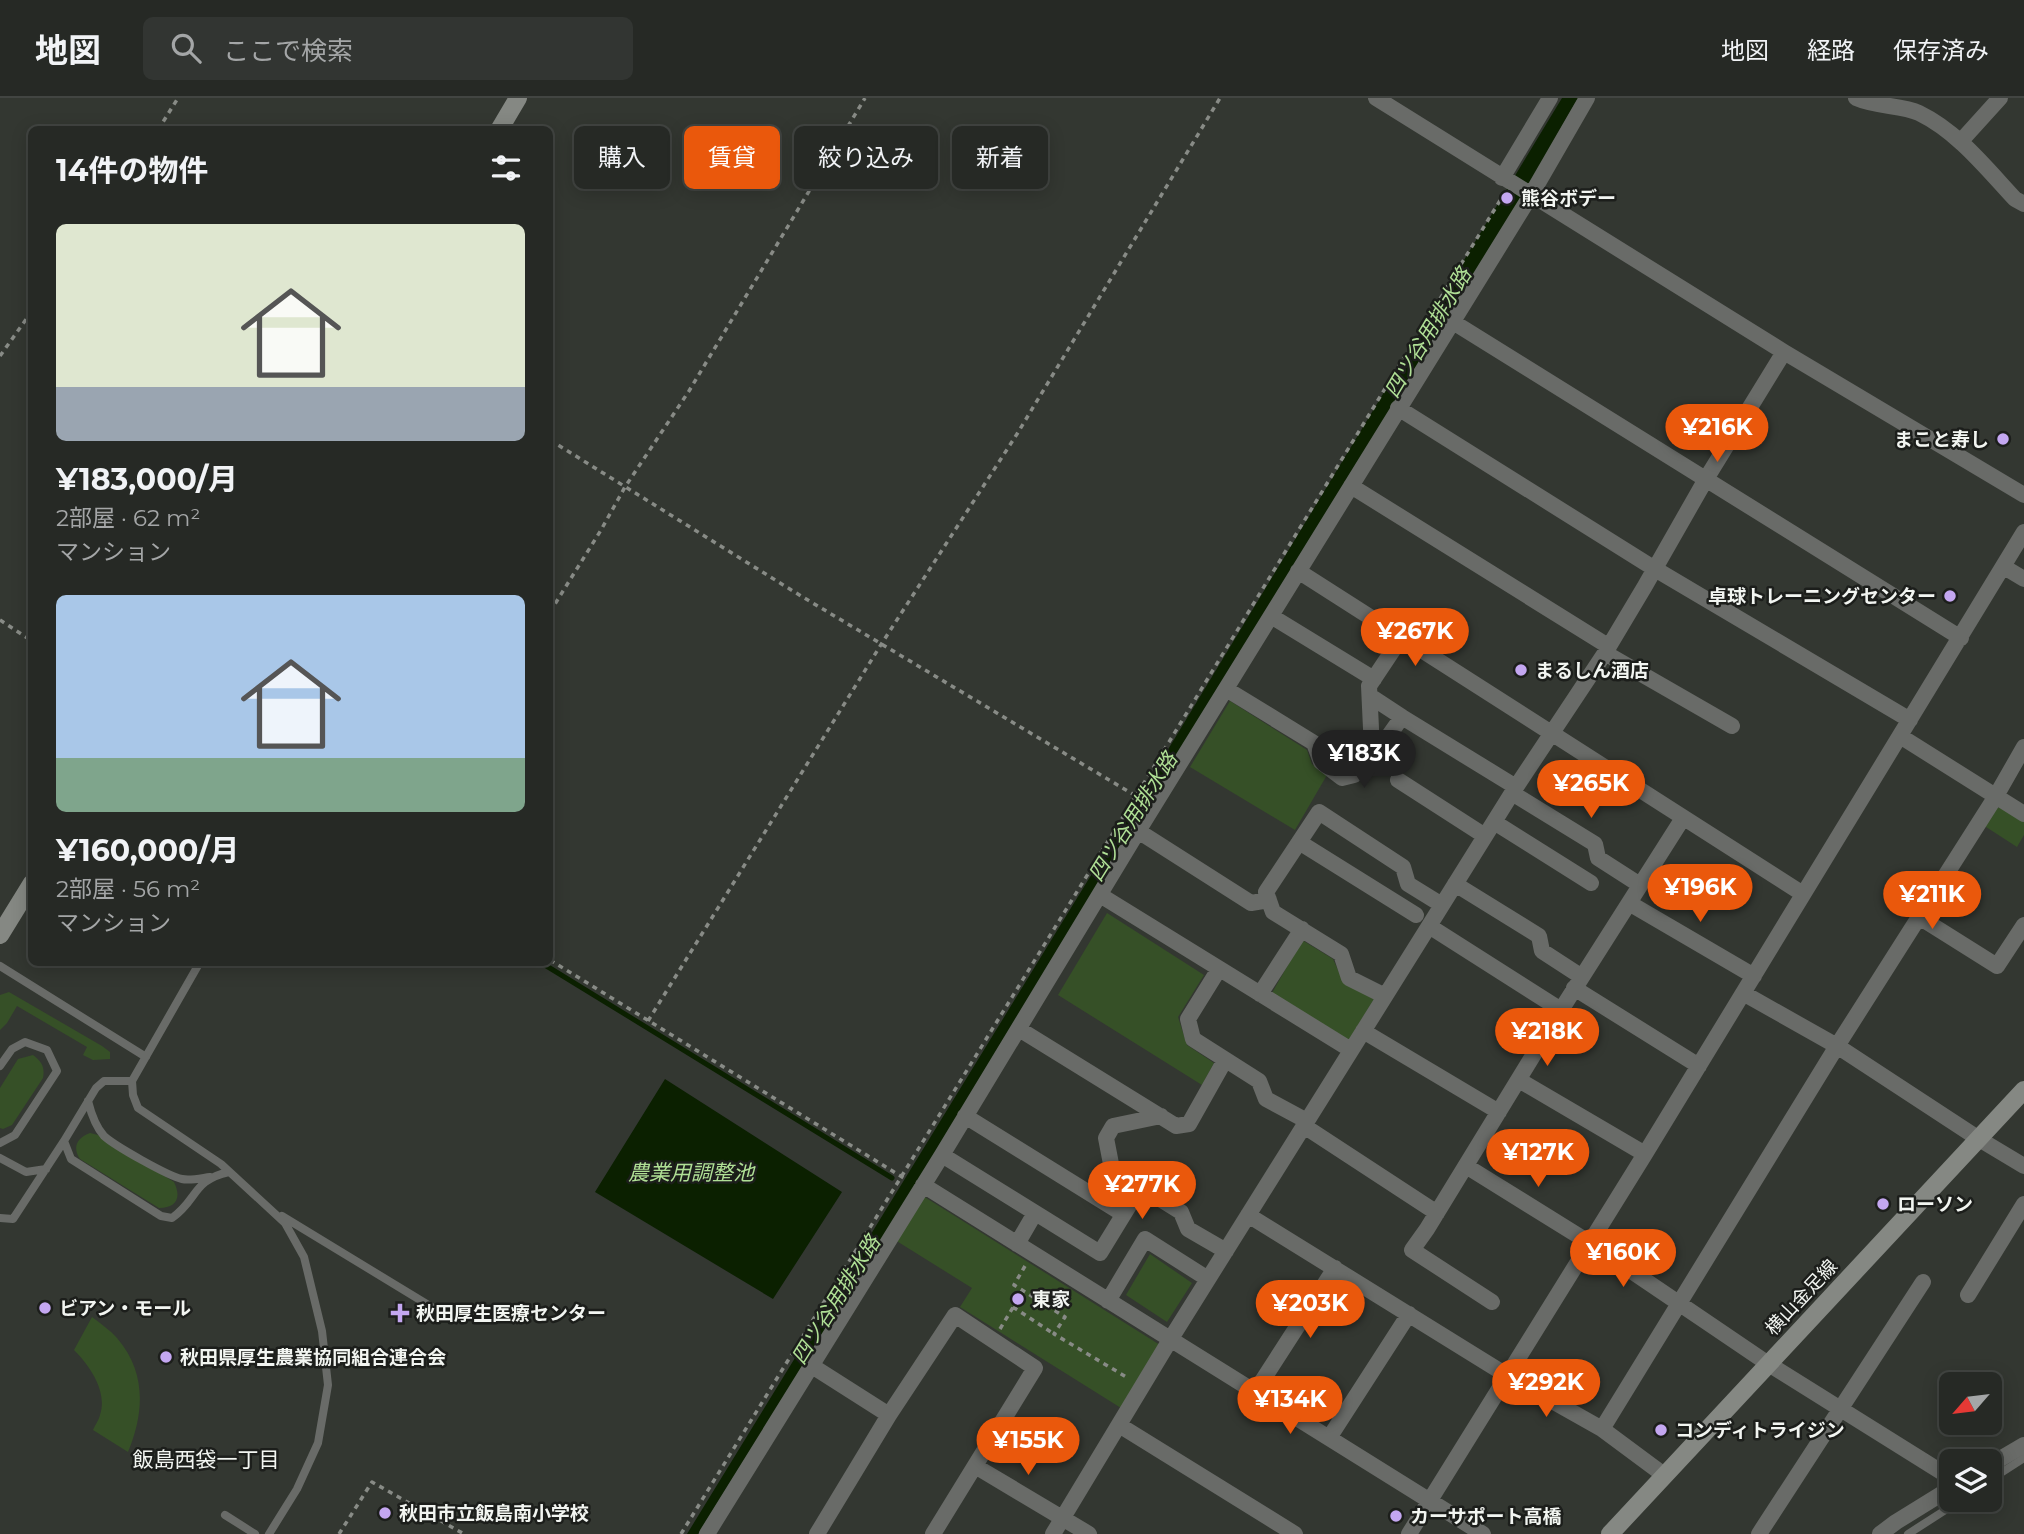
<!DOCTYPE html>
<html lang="ja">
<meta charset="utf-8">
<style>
:root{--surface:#262925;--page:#323532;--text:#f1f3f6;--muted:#a4a6a7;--line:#424542;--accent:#ea580c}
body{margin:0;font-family:Montserrat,"Noto Sans JP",sans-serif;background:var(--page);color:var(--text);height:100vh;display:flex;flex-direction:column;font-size:26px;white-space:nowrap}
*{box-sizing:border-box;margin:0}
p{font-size:23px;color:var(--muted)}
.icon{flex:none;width:38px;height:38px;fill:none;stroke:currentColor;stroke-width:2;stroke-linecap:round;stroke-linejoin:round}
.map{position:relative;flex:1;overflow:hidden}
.panel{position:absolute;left:28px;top:28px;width:525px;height:840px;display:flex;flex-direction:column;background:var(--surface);border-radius:10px;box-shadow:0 4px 18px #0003,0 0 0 2px var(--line)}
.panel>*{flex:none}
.guide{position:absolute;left:574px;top:28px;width:665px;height:63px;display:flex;gap:14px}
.needle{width:46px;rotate:242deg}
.controls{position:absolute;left:1939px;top:1274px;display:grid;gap:14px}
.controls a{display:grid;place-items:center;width:63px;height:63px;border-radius:10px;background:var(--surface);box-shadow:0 4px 18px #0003,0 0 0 2px var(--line);font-size:35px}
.price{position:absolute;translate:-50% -60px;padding:0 16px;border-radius:24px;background:var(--accent);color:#fff;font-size:23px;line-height:46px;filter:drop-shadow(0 2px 4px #0008)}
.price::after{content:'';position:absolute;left:50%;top:42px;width:21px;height:16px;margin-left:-10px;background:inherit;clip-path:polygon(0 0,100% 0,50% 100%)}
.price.on{background:#222;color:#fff}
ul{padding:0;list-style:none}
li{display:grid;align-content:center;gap:14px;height:371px;padding:0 28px}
li span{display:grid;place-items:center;height:217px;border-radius:10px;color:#555}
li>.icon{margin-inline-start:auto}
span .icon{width:126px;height:126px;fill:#fffc;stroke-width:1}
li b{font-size:30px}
h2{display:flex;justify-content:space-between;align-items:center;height:84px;padding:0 28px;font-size:30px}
.tag{padding:0 24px;border-radius:10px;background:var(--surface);box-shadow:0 4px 18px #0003,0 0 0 2px var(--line);font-size:24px;line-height:63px}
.tag.on{background:var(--accent);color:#fff}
header{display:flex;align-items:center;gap:42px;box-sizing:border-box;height:98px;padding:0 35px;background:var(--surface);border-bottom:2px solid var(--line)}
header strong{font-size:33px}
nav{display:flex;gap:38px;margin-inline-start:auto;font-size:24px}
.search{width:490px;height:63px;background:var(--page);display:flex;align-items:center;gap:18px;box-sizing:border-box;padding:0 24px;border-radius:10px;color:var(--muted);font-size:26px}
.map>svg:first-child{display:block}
</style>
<header>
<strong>地図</strong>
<div class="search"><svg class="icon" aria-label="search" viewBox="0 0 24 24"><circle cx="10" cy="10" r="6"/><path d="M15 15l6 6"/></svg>ここで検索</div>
<nav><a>地図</a><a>経路</a><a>保存済み</a></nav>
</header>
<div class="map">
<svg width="2024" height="1436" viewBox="0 0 2024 1436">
<rect width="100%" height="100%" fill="#333731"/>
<path fill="#365027" d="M1230,603L1307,652L1312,666L1327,677L1295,732L1190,669Z
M2005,708L2024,720V737L2017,749L1983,727L1993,711Z
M1107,815L1204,877L1178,919L1187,947L1214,965L1202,987L1058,897Z
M1302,842L1333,861L1343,883L1374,901L1349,942L1272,895Z
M9,894L102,948L110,954V961L93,962L83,957L87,949L17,908L7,925L0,932V897Z
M33,957C42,964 45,969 43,980L12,1027L3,1031L0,1030V990L18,961Z
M90,1035L98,1037L174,1084C182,1100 176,1110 159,1110L80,1061C72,1049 77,1040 90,1035Z
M923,1098L1160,1247L1121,1310L960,1209L972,1190L895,1142Z
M1150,1156L1192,1185L1167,1224L1126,1197Z
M92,1219C101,1226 110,1232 117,1240C147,1275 144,1315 128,1354L93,1332C95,1327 99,1322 100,1317C108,1293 89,1267 74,1252Z"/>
<path fill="#0b2000" d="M1562,0H1578L1521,100L914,1090L698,1436H687L1155,673Z
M665,981L842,1094L773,1201L595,1094Z"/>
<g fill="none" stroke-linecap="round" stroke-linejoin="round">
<path stroke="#0b2000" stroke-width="5" d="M540,864L892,1080"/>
<path stroke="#888b86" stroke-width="3.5" stroke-dasharray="5 5" stroke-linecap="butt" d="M158,32L178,0
M0,258L32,213
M550,342L801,498L1136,698
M550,514L601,432L625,389L689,293L865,0
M0,522L32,543
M550,862L907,1082
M648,923L882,545L1017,336L1220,0
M1025,1168L1014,1187L1065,1219L1054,1236L1128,1280
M1013,1209L1054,1236
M1000,1231L1015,1206
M339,1436L372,1384L464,1436
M681,1436L1136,698L1504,96"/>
<path stroke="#696b68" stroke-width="8" d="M200,864L132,983L133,997L138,1010L221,1066L285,1125L304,1159L322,1233L328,1287L318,1345L297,1391L269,1436
M0,868L146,959
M0,968L12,951L25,944L47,952L57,973L15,1037L0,1045
M132,983H104L96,990L64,1043L71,1061L161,1118L172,1120C198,1102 192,1082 229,1074
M88,1003C91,1015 95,1028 104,1038C115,1048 168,1078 182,1081C190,1083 202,1080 210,1079
M0,1060L26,1074L46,1071
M282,1118L453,1222
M0,1120L13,1121L64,1043
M1990,1382L2024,1360
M225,1417L255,1436
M1908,1436L1961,1402"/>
<path stroke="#696b68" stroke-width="16" d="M1376,0L1784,254L2024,397
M1856,0C1876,9 1902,7 1919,15C1958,34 1986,70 2015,101L2024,106
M1961,43L2000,0
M1502,80L1550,0
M1453,224L1961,540
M1398,310L1655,471L1910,622
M1351,388L1608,548
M2004,469L2024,481
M1298,473L1803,796
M1271,518L1374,581
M1605,555L1732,628
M1226,591L1314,645L1321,664L1342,680L1354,677L1376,646L1385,643L1402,619L1516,689
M1370,598L1402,619
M1900,638L2024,716
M1372,652L1369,588L1401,540
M1398,682L1485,738
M1512,695L1595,746L1598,760L1640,787
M1494,724L1591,785
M1138,733L1251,805L1269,802
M1299,744L1416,817
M1455,786L1539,838L1542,853L1582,879
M1100,797L1351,952
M1629,805L1754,878
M1919,819L1997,868L2024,827
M1429,828L1512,695L1605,555L1645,488L1706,381L1784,254
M1219,871L1188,921L1193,941L1259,983L1266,1001L1307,1023
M1574,890L1699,968
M1743,895L1837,948L1979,1041L2024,1068
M1260,896L1302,831
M1385,898L1349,880L1341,856L1273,814L1266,794L1319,714L1403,769L1408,786L1442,807
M1019,931L1176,1028L1189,1026L1225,962
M1363,933L1499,1014
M1519,982L1645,1056
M965,1018L1123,1116
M1161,1018L1113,1028L1106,1040L1112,1071L1181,1114L1188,1131L1226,1153
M1304,1028L1437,1115
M942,1057L1100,1155L1141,1088
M1466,1068L1590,1145L1767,1265L1951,1380
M923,1087L1483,1436
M1248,1117L1508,1278L1602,1331
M1017,1146L1035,1115
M1968,1197L2024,1106
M1108,1203L1145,1141L1208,1181
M1492,1204L1412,1152L1427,1131L1561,912L1683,720
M812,1268L889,1317
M1255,1294L1335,1170
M1119,1327L1295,1436
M1329,1340L1409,1216
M1990,1367L2024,1347
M975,1368L1089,1436
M1664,1377L1602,1331L1837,948L1996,698L2024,649
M707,1436L942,1057L1138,733L1531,97L1587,0
M817,1436L889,1317L955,1217L1035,1270L933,1436
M1053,1436L1170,1242L1429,828L1561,912
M1409,1436L1645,1056L2024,434
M1759,1436L1923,1184
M1880,1436L1896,1424L1951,1390"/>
<path stroke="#858883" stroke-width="18" d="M499,32L518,0
M0,837L32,785
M1610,1436L2024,992"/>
</g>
<g fill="#c4a7f1" stroke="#1c1e1b" stroke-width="2.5">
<circle cx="1507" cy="100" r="7"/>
<circle cx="2003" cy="341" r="7"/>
<circle cx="1950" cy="498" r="7"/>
<circle cx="1521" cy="572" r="7"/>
<circle cx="1883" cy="1106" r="7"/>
<circle cx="1018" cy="1201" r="7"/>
<circle cx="45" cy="1210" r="7"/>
<path d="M396.5 1204.5h7v7h7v7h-7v7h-7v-7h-7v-7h7z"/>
<circle cx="166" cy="1259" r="7"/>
<circle cx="1661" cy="1332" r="7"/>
<circle cx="385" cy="1415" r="7"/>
<circle cx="1396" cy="1418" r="7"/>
</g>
<g text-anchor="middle" stroke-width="5" stroke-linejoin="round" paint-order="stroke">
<g font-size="19" font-weight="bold" fill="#f2f5f1" stroke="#1c1e1b" text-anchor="start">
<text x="1521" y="107">熊谷ボデー</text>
<text x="1989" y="348" text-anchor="end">まこと寿し</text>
<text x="1936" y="505" text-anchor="end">卓球トレーニングセンター</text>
<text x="1535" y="579">まるしん酒店</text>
<text x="1897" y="1113">ローソン</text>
<text x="1032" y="1208">東家</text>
<text x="59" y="1217">ビアン・モール</text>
<text x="416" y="1222">秋田厚生医療センター</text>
<text x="180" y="1266">秋田県厚生農業協同組合連合会</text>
<text x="1675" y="1339">コンディトライジン</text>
<text x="399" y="1422">秋田市立飯島南小学校</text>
<text x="1410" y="1425">カーサポート高橋</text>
</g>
<g font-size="19" fill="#f2f5f1" stroke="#1c1e1b">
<text transform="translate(1801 1199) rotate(-47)" y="7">横山金足線</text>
</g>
<g font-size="21" font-style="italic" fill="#afdf95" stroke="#1c1e1b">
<text transform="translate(1428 235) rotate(-59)" y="7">四ツ谷用排水路</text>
<text transform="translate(1133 719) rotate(-58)" y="7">四ツ谷用排水路</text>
<text x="691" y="1082">農業用調整池</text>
<text transform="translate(836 1202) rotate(-58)" y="7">四ツ谷用排水路</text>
</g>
<g font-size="21" fill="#f2f5f1" stroke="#1c1e1b">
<text x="206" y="1369">飯島西袋一丁目</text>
</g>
</g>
</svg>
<div class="controls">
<a><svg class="needle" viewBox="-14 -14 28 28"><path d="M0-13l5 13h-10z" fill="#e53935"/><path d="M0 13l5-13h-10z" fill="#a4a6a7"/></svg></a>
<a><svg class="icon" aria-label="layers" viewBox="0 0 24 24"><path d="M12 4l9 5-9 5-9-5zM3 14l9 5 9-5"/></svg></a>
</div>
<b class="price" style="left:1717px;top:366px">¥216K</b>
<b class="price" style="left:1415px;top:570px">¥267K</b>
<b class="price on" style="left:1364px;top:692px">¥183K</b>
<b class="price" style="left:1591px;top:722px">¥265K</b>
<b class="price" style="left:1700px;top:826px">¥196K</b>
<b class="price" style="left:1932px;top:833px">¥211K</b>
<b class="price" style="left:1547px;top:970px">¥218K</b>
<b class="price" style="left:1538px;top:1091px">¥127K</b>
<b class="price" style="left:1142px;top:1123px">¥277K</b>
<b class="price" style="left:1623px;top:1191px">¥160K</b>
<b class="price" style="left:1310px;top:1242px">¥203K</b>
<b class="price" style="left:1546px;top:1321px">¥292K</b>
<b class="price" style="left:1290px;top:1338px">¥134K</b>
<b class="price" style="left:1028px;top:1379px">¥155K</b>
<div class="guide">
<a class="tag">購入</a>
<a class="tag on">賃貸</a>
<a class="tag">絞り込み</a>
<a class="tag">新着</a>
</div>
<section class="panel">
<h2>14件の物件<svg class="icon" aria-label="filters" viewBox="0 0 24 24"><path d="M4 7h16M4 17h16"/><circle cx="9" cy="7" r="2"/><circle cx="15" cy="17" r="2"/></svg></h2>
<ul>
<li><span style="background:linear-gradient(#dfe7d0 75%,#9aa5b1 0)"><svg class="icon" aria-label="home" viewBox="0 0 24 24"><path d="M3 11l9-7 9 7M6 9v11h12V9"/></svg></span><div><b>¥183,000/月</b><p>2部屋 · 62 m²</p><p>マンション</p></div></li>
<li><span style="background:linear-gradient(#a9c7e8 75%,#7fa58c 0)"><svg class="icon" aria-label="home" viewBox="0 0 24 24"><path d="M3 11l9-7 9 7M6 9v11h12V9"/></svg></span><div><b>¥160,000/月</b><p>2部屋 · 56 m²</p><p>マンション</p></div></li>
</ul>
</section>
</div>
